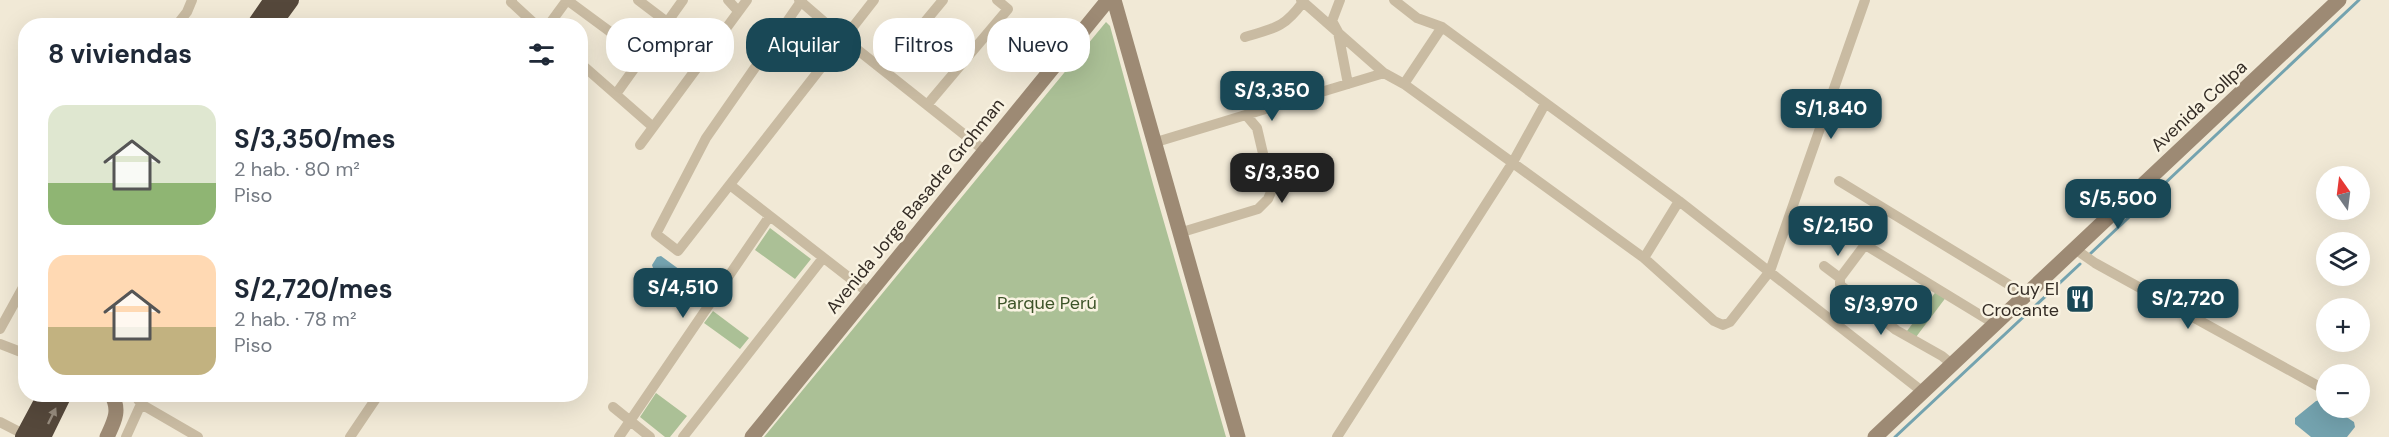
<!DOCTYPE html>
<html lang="es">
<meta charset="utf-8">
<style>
:root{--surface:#fff;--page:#f2f2f3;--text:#1f2937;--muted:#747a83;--accent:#194856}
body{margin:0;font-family:"DM Sans",sans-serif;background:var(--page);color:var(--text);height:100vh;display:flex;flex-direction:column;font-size:22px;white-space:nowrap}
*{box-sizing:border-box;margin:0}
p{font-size:20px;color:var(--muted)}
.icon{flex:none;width:33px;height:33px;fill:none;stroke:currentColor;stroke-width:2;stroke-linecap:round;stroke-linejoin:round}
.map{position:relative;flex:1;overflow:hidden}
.drawer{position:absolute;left:18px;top:18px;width:570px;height:384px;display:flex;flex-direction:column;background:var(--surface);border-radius:24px;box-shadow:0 6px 24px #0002}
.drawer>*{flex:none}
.hud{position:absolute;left:606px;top:18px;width:570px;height:54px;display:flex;gap:12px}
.needle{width:39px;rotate:346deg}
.tools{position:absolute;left:2316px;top:166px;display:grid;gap:12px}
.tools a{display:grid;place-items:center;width:54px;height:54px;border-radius:50%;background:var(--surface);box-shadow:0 6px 24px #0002;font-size:30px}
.price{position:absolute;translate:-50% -51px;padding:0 14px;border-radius:12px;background:var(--accent);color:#fff;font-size:20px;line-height:39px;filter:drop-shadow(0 2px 3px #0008)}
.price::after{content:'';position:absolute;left:50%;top:36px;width:18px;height:14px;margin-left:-9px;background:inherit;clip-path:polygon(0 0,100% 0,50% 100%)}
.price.active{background:#222;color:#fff}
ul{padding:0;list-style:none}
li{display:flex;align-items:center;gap:18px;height:150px;padding:0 30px}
li span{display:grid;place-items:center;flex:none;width:168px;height:120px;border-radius:18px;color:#555}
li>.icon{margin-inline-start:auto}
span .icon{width:72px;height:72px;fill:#fffc;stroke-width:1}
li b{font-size:26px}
h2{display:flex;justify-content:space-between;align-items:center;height:72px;padding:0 30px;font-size:26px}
.chip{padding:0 21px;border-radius:24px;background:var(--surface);box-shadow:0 6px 24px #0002;font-size:21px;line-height:54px}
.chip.active{background:var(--accent);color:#fff}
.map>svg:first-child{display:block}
</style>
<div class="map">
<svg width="2389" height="437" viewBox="0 0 2389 437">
<rect width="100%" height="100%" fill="#f1e9d6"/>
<path fill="#abc096" d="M1106,22L1110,26L1153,184L1226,437H764Z
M770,228L811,259L795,279L755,250Z
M1937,290L1947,296L1916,337L1907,331Z
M713,311L749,338L740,349L704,323Z
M656,393L687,416L670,437H665L640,417Z"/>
<path fill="#74a3af" d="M661,256L687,275L684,286H680L653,268L652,265L657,257Z
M2321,400L2326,404V408H2333L2354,422L2355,427L2347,437H2311L2295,424V418L2316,401Z"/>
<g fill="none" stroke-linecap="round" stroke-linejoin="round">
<path stroke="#74a3af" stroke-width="3" d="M2090,254L2359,0
M1895,437L2080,264"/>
<path stroke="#c9bba2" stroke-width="10" d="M512,0L511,2L537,26
M567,0L643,56
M638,0L667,22
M728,0L738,11
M799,0L844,39L985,151
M802,0L706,138L656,234L678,251L874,0
M1301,0L1384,73L1404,84L1644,258L1714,321L1723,325L1730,322L1770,271L1865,0
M1340,0L1332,21L1338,32L1348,84
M1394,0L1417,18L1442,27L1679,201L1923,392
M176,26L187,12L192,0
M548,26L567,0
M1245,37C1275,28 1284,28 1303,2
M580,63L653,127
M884,71L943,0
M1404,84L1442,27
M616,94L683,0
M927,105L1008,9L997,0
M1153,143L1384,73
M640,145L747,0
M1839,181L2026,295
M730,185L869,293
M1179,233L1258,209L1268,199L1277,178L1265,162L1257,128L1246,115
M2075,249L2095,263L2318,386
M1644,258L1679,201
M1824,266L1840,278
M0,329L26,282
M0,344L26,354
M1953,365L1942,356L1896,330L1840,285V278L1864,246H1867L1995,324
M134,394L141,404L198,437
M613,407L650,437
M0,422L29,437
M126,437L141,404
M350,437L379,394
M619,437L769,217
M683,437L823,258
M1337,437L1513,162L1545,104"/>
<path stroke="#9d8a74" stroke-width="15" d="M1114,0L1238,437
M107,437C114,422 121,410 111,394
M752,437L1108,0
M1875,437L2339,0"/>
<path stroke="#55483b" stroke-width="18" d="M255,26L273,0
M271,26L290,0
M24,437L47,394
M42,437L63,394"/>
</g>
<defs><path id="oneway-solid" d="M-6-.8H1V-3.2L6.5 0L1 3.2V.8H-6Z" transform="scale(1.5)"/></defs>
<use fill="#978c7e" href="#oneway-solid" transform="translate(52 416) rotate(-64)"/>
<defs>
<g id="restaurant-square" transform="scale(1.5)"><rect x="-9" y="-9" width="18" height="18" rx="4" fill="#194856" stroke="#f9f3e2"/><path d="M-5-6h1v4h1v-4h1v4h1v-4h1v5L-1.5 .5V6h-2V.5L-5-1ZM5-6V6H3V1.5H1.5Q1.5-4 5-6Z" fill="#fff"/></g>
</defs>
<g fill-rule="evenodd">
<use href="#restaurant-square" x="2080" y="299"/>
</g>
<g text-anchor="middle" stroke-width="5" stroke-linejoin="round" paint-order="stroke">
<g font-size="18" fill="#342c25" stroke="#f9f3e2">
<text transform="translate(2199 106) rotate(-43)" y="6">Avenida Collpa</text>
<text transform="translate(915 206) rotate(-51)" y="6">Avenida Jorge Basadre Grohman</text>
</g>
<g font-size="18" fill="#342c25" stroke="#f9f3e2" text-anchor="end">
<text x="2059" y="295">Cuy El<tspan x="2059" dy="21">Crocante</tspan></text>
</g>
<g font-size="18" fill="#3c5328" stroke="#f9f3e2">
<text x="1047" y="309">Parque Perú</text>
</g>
</g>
</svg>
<div class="tools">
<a><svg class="needle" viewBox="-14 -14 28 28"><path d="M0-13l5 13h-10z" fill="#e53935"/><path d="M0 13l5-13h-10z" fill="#747a83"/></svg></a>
<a><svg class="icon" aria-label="layers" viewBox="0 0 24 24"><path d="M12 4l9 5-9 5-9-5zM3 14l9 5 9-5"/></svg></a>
<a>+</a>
<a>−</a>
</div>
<b class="price" style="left:1272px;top:122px">S/3,350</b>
<b class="price" style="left:1831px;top:140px">S/1,840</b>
<b class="price active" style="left:1282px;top:204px">S/3,350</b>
<b class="price" style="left:2118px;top:230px">S/5,500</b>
<b class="price" style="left:1838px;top:257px">S/2,150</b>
<b class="price" style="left:683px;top:319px">S/4,510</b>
<b class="price" style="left:2188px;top:330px">S/2,720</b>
<b class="price" style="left:1881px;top:336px">S/3,970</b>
<div class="hud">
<a class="chip">Comprar</a>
<a class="chip active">Alquilar</a>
<a class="chip">Filtros</a>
<a class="chip">Nuevo</a>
</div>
<section class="drawer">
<h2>8 viviendas<svg class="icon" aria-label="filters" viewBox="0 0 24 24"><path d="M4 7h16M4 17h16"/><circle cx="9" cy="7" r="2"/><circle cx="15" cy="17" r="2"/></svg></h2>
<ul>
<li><span style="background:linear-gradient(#dfe7d0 65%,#8fb573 0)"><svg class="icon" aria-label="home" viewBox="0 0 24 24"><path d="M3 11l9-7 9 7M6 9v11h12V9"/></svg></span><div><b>S/3,350/mes</b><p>2 hab. · 80 m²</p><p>Piso</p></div></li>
<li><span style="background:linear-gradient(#ffd9b3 60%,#c2b280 0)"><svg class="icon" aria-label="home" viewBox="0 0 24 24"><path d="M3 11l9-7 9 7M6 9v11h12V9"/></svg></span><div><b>S/2,720/mes</b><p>2 hab. · 78 m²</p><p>Piso</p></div></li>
</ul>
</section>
</div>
